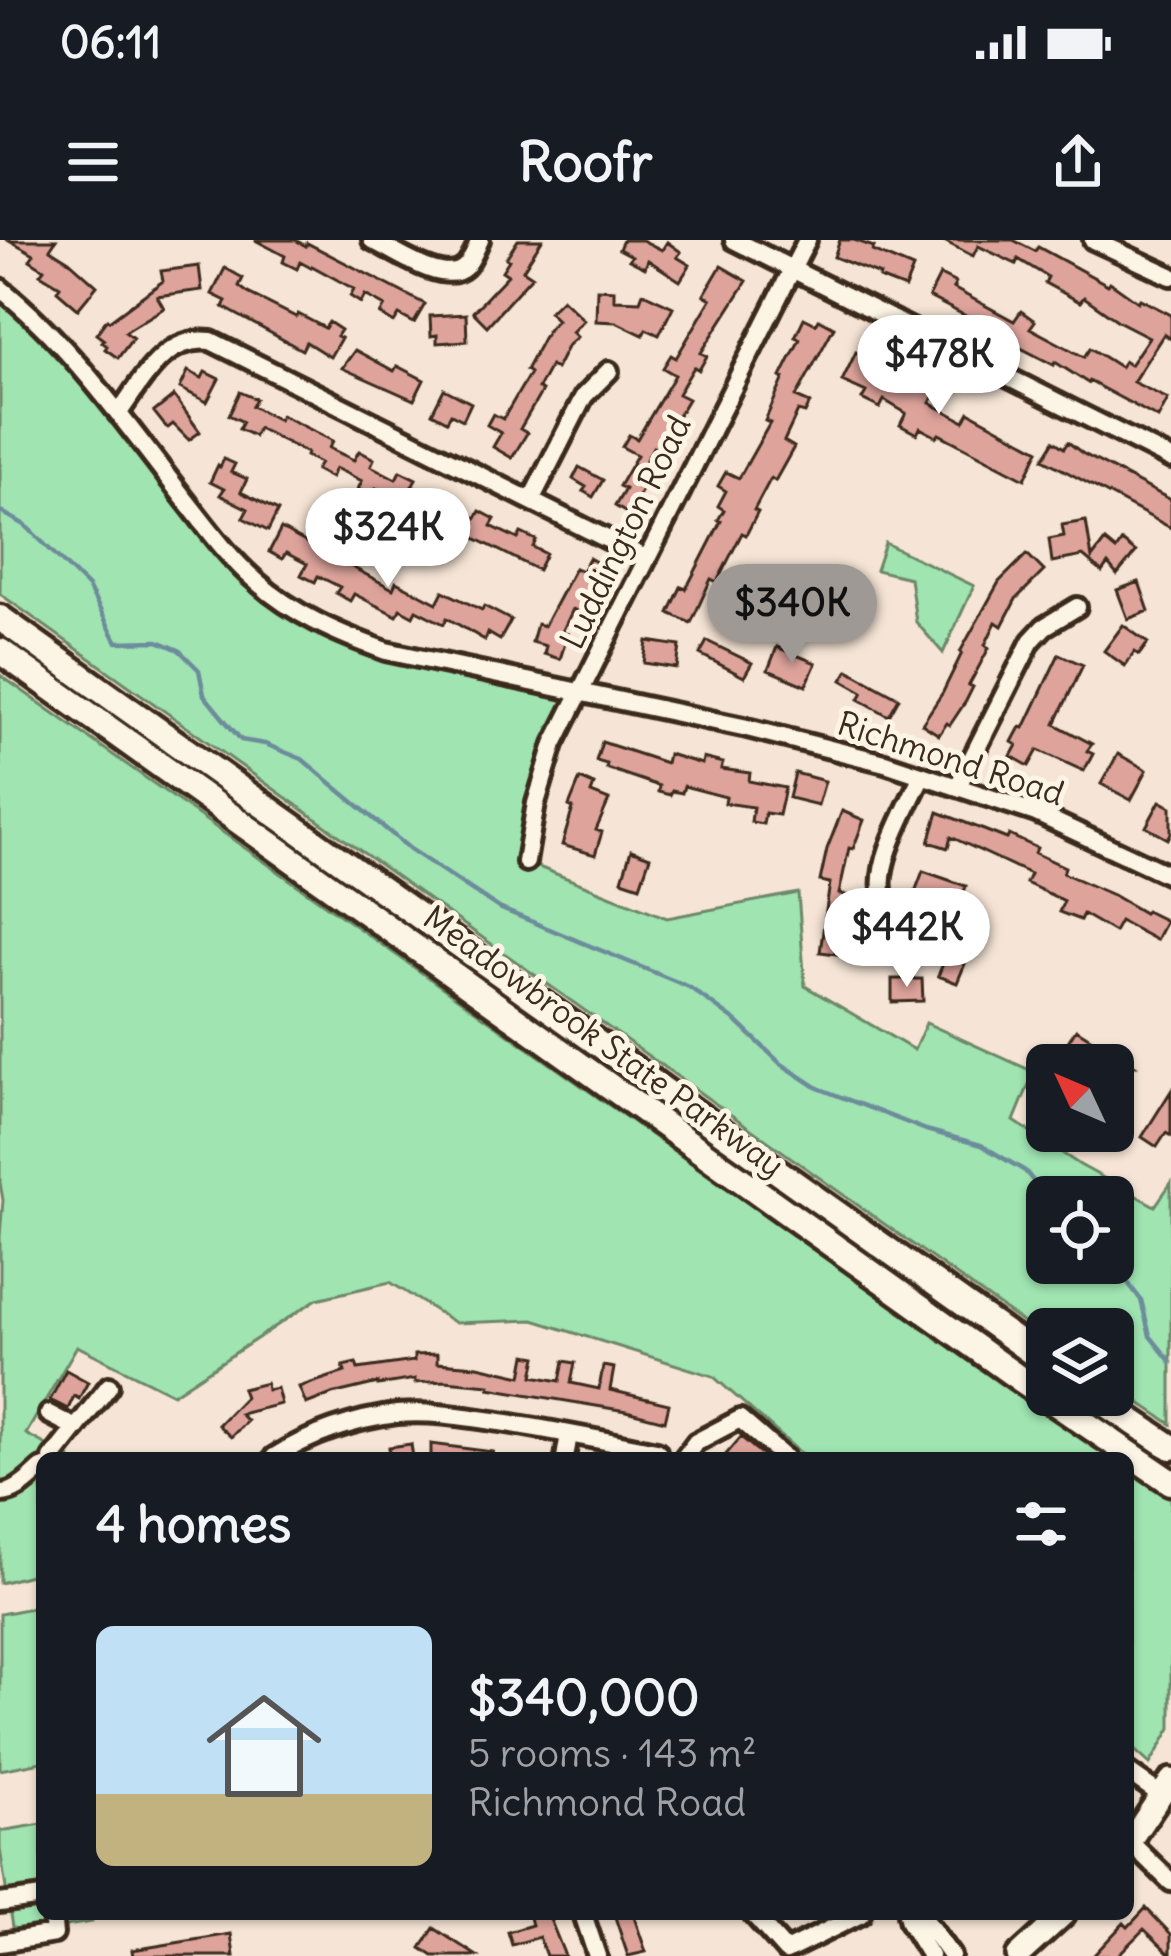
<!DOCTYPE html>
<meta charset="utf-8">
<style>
:root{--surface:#171b24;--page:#20242c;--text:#f1f3f6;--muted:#9ea1a6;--accent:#9f9995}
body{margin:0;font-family:Delius,sans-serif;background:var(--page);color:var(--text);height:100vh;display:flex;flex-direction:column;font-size:45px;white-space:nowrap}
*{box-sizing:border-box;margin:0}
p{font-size:39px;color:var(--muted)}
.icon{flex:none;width:66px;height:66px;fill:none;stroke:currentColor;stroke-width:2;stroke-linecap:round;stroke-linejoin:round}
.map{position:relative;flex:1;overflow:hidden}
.drawer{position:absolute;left:36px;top:1212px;width:1098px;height:468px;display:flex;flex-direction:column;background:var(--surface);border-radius:18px;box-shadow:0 3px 9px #0004}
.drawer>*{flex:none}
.needle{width:78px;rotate:314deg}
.tools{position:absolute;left:1026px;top:804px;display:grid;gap:24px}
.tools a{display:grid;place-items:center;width:108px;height:108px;border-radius:18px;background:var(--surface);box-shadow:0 3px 9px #0004;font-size:60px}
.price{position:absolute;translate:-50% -102px;padding:0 27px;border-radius:42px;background:#fff;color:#222;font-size:39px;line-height:78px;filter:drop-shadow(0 3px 6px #0008)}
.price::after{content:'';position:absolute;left:50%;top:72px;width:36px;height:27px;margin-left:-18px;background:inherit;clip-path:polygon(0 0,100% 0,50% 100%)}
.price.current{background:var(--accent);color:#111}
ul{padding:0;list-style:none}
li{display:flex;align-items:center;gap:36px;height:300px;padding:0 60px}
li span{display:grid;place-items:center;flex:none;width:336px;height:240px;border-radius:18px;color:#555}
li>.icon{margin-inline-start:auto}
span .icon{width:144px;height:144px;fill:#fffc;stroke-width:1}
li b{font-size:51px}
h2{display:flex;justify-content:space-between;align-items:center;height:144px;padding:0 60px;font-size:51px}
.status{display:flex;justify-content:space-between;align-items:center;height:84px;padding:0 60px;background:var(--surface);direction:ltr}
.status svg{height:33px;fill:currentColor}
header{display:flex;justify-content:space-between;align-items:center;height:156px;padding:0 60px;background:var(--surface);font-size:54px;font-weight:700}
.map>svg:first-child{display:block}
</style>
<div class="status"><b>06:11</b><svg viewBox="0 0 49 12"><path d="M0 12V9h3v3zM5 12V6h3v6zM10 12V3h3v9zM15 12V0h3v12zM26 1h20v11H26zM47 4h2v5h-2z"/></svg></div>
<header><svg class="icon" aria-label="menu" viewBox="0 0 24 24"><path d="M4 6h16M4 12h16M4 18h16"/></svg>Roofr<svg class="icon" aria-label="share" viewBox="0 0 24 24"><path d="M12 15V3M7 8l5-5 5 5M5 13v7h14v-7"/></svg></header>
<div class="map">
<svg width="1171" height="1716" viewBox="0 0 1171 1716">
<rect width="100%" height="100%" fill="#f6e5d6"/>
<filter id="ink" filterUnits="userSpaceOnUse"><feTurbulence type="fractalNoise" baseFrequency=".00833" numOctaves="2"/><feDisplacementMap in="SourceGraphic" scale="24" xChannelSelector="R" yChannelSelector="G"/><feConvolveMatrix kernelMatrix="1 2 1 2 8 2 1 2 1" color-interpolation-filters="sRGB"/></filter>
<g filter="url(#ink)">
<path fill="#9fe4b1" stroke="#6d8768" stroke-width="3" fill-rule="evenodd" d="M0,48L23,66L226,310L338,393L579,454L554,504L526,622L667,678L798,653L805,746L914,810L926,783L1034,832L1014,881L1080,925L1155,966L1171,943V1184L1113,1145V1089H1047V1100L0,354ZM1047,957H1113V1023H1047Z
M885,303L974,346L943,413L916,382L910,338L876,330Z
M0,435L1072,1192L1114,1218H806L713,1136L533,1080L455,1083L390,1042L317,1059L173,1154L77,1106L26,1194L71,1218H42V1332L0,1343V996L3,960L0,943Z
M1128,1228L1171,1257V1488L1150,1524L1128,1504Z
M42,1366V1522L0,1530V1374Z
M42,1584V1674H91L92,1682L13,1694L0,1609V1591Z"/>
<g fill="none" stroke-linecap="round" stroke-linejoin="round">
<path stroke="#6d8c9b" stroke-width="4.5" d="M0,271L25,285L88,347L117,402L158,401L179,410L199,430L204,455L241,500L265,504L302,519L410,609L499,668L689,747L737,782L780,823L818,848L926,890L981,905L1025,931L1047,958
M1113,1023L1141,1060L1150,1096L1171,1122"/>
</g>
<path fill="#dea49c" stroke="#3b2a1e" stroke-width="3" d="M9,0H56L50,9L69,21L97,46L78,69L57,51L60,46L40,34L44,29L30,20L34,14Z
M255,0H295L306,6L307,3L425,64L414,83L399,75L394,83L380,74L385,66L365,55L361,63L350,56L354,49L312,26L311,28L300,22L297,29L283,22L285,16Z
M518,0H542L523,30L532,36L487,86L473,72L508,35L502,31L509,20L506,18Z
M623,0H642L662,10L667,2L681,12L677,17L690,25L680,41L648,20L645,28L629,20L632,16L619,9Z
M840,0H854L874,7L872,11L913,28L905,48L879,38L880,35L834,17Z
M942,0H1013L1035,11L1038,7L1108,45L1110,42L1138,62L1140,59L1171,75V99L1164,94L1133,142L1168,159L1158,178L1089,141L1088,143L1055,122L1054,125L1015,105L991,89L929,57L940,35L956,43L953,48L1014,81L1021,71L1035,81L1030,88L1084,117L1090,108L1120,127L1124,121L1130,125L1149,97L1118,81L1084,57L1080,62L1045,43L1048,37L1018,19L1016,24L978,6L973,16Z
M199,26L202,50L157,56L164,68L125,92L133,98L118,118L105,109L107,106L102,102L104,100L96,94L107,79L109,81L163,41L161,31Z
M721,26L747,41L701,113L707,116L699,130L694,127L678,154L688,159L667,194L669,196L661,211L653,207L641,229L651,235L628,274L615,266L625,249L619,246L637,215L622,207L629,195L637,199L675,135L663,128L671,115L676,118L711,59L704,55Z
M225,28L243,38L239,46L248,53L296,77L298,74L325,88L329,82L341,90L337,96L341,98L330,117L306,102L302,110L223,67L226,61L212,54Z
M597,49L614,50V60L640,61L643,53L673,67L659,95L646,89L643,95L616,82L596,81Z
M562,59L584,80L572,92L577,97L568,105L556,129L550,126L538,148L542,151L520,189L527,193L512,218L493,207L501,193L487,185L493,174L503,179L530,133L526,130L548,89L557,80L549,72Z
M466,74L467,101L437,103V95L431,96L430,76Z
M804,78L816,84L819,79L834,87L796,157L810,163L805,173L798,171L784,201L794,207L775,241L771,238L754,270L758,272L746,295L742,293L717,342L711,339L691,383L669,373L681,347L686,349L721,281L718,280L724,270L718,266L726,251L718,246L726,232L739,238L770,183L765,181L784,138L781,137L800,99L795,97Z
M355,110L394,131L397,126L424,140L414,160L342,128Z
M856,112L896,130L893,135L919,149L920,146L935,154L930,163L964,181L969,172L1039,210L1025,239L939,194L937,197L920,188L917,194L900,185L906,173L884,160L880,168L862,159L866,152L842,141Z
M188,131L202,138L205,132L219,139L207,162L180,148Z
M444,149L471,163L463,180L451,174L447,181L432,173Z
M240,152L256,159L252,166L279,180L281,175L333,201L329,208L354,220L359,211L374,219L371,226L396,239L400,231L416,239L412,246L437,258L441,251L456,259L453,266L476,278L480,271L495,279L491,286L518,299L521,293L536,300L533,307L546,314L538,330L376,248L372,256L358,249L362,241L335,228L331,238L316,230L320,223L306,216L307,213L258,188L254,196L239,189L243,182L229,175Z
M174,156L200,192L189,200L173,184L168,188L165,186L154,172Z
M1054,201L1064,208L1068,202L1082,213L1171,260V288L1043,219Z
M224,219L235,224L231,232L247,239L241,252L278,271L268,291L243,278L248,269L220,255L224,249L210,242L218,225L220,227Z
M579,227L603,240L593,257L583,251L586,247L573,239Z
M1086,281L1092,318L1105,301L1116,310L1122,301L1136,312L1117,335L1108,324L1102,332L1083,316L1052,322L1049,299L1064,296L1062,285Z
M281,289L393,349L396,342L437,363L443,351L482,370L484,366L511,380L500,400L488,393L485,400L447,378L444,384L416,370L413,376L400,369L397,376L354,354L350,361L336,353L340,347L318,336L315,342L301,335L307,324L286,313L282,319L269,312Z
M1027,314L1044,331L1016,359L1002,386L996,382L985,405L989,408L969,445L973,447L966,461L950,485L947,483L939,495L922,484L943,452L962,413L960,412L999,342Z
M589,318L605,327L580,373L573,369L562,392L568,394L560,419L544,414L546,406L532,402L537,384L544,386L575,328L582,331Z
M1139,342L1149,371L1128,379L1117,350Z
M1123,385L1148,403L1139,415L1135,412L1125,426L1104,411Z
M647,401L680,406L677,428L644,423Z
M707,401L752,423L744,437L700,414Z
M777,407L816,423L806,446L768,430Z
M1059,414L1083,425L1055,484L1092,504L1087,511L1093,514L1084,531L1038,510L1029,526L1011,516L1017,505L1012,502L1020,487L1024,488Z
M848,430L899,458L889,476L859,459L863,452L842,440Z
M602,502L666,523L668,514L702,524L703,518L723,523L721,529L750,533L749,541L785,548L779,575L765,573L763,584L751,582L753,567L725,563L726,557L684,546L682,553L672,551L670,555L658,552L659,546L606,528L607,524L596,521Z
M1118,514L1147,530L1131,560L1101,544Z
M795,533L825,541L818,565L789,558Z
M580,539L594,545L591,553L609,560L596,590L602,592L595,615L562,605L573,568L569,566Z
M1160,561L1171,567V593L1168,599L1146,587Z
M842,571L864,580L853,609L849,608L839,654L851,656L846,696L855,697L853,716L820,712L830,643L820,641L827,609Z
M938,572L1007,599L1009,595L1037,608L1035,613L1065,627L1063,633L1113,655L1144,673L1146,671L1166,681L1156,700L1120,681L1114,692L1083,674L1080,680L1059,672L1064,661L1026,643L1030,634L951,597L948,608L929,602Z
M631,610L650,617L640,646L622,640Z
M923,631L966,646L959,667L915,652Z
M964,672L983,680L957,743L938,736Z
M892,739H922L923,761L892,762Z
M1076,789L1134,825H1053Z
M1171,851V896L1166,893L1157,907L1142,897Z
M437,1114V1123L478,1126L522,1136L526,1115L537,1117L533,1136L560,1141L564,1121L575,1123L571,1143L599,1149L603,1126L614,1128L610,1150L669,1164L665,1181L626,1171L489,1148L490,1145L445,1141L415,1143V1139L378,1145V1143L332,1154L306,1164L299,1147L345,1132L343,1126L356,1123L358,1129L414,1121V1115Z
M66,1130L88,1142L79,1159L74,1156L68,1169L50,1160Z
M266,1143L267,1150L277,1148L281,1164L240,1174L247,1181L231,1197L218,1185L245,1157L242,1149Z
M741,1197L766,1218H723Z
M411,1204L413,1218H390L389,1207Z
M431,1204L493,1212L492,1218H431Z
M1146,1668L1171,1694V1715L1144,1689L1117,1716H1093L1124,1683L1128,1687Z
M529,1674H548L565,1716H546L539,1697L512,1705L508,1692L532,1685Z
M614,1674H633L646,1712L628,1716Z
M434,1688L477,1716H433L421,1708Z
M231,1694L234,1716H133L132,1710Z"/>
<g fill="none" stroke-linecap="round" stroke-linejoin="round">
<g stroke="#3b2a1e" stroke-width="26">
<path id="minor" d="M372,0C393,10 445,47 465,27C472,20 476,8 480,0
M734,0L1171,219
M1093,0L1171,36
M0,48C72,106 126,184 183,257C206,286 228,317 256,341C294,375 339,394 386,411L743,487L885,523L1036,573L1171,636
M118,174C142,141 164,95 211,101L647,319
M531,260L584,156L609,131
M958,546L1031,401L1044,387L1077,367
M526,622L536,563L554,504L807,0
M902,690C896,679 886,667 883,655C874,623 909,565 922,535
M49,1174L76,1188
M274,1217C309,1195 355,1179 397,1174C432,1171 466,1177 500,1182C553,1190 605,1201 657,1211
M52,1218L109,1146
M565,1218L569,1194
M684,1218L696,1202L740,1179L785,1218
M0,1253C16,1254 30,1238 42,1228
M1128,1532L1161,1555
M1130,1602L1171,1642
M0,1663L42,1657
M583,1674L597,1716
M753,1674L786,1711L861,1674
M907,1674L909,1682L930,1716
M921,1674L951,1716
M0,1703L54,1694L52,1674"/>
</g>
<g stroke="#3b2a1e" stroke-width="30">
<path id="major" d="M1128,1604L1171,1540
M1018,1716L1064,1674"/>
</g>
<g stroke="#3b2a1e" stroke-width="33">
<path id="highway" d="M0,378L1047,1123
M0,411L1020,1139L1171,1242
M1093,1155L1171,1207"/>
</g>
<use href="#minor" stroke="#fcf5e5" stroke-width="16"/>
<use href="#major" stroke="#fcf5e5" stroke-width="21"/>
<use href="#highway" stroke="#fcf5e5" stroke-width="24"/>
</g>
</g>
<g text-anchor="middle" stroke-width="10" stroke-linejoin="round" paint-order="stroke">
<g font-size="33" fill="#3b2a1e" stroke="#fcf5e5">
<text transform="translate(625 292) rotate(-64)" y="12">Luddington Road</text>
<text transform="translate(951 518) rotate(18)" y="12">Richmond Road</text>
<text transform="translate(604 801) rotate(36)" y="12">Meadowbrook State Parkway</text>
</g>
</g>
</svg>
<div class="tools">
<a><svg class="needle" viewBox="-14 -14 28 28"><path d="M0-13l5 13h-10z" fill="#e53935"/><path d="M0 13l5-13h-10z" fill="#9ea1a6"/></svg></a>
<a><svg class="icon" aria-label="locate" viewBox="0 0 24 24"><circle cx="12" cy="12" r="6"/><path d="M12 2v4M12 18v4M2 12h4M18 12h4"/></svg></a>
<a><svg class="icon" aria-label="layers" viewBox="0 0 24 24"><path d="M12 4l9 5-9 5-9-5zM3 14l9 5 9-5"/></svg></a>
</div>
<b class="price" style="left:939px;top:177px">$478K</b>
<b class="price" style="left:388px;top:350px">$324K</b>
<b class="price current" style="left:792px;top:426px">$340K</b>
<b class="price" style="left:907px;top:750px">$442K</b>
<section class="drawer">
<h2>4 homes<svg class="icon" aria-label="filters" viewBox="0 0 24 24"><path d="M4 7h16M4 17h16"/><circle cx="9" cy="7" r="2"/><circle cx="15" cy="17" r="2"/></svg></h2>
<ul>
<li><span style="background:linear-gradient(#bfe0f5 70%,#c2b280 0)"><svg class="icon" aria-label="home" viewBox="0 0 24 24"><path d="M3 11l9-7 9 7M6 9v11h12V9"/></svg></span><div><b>$340,000</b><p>5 rooms · 143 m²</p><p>Richmond Road</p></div></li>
</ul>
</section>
</div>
